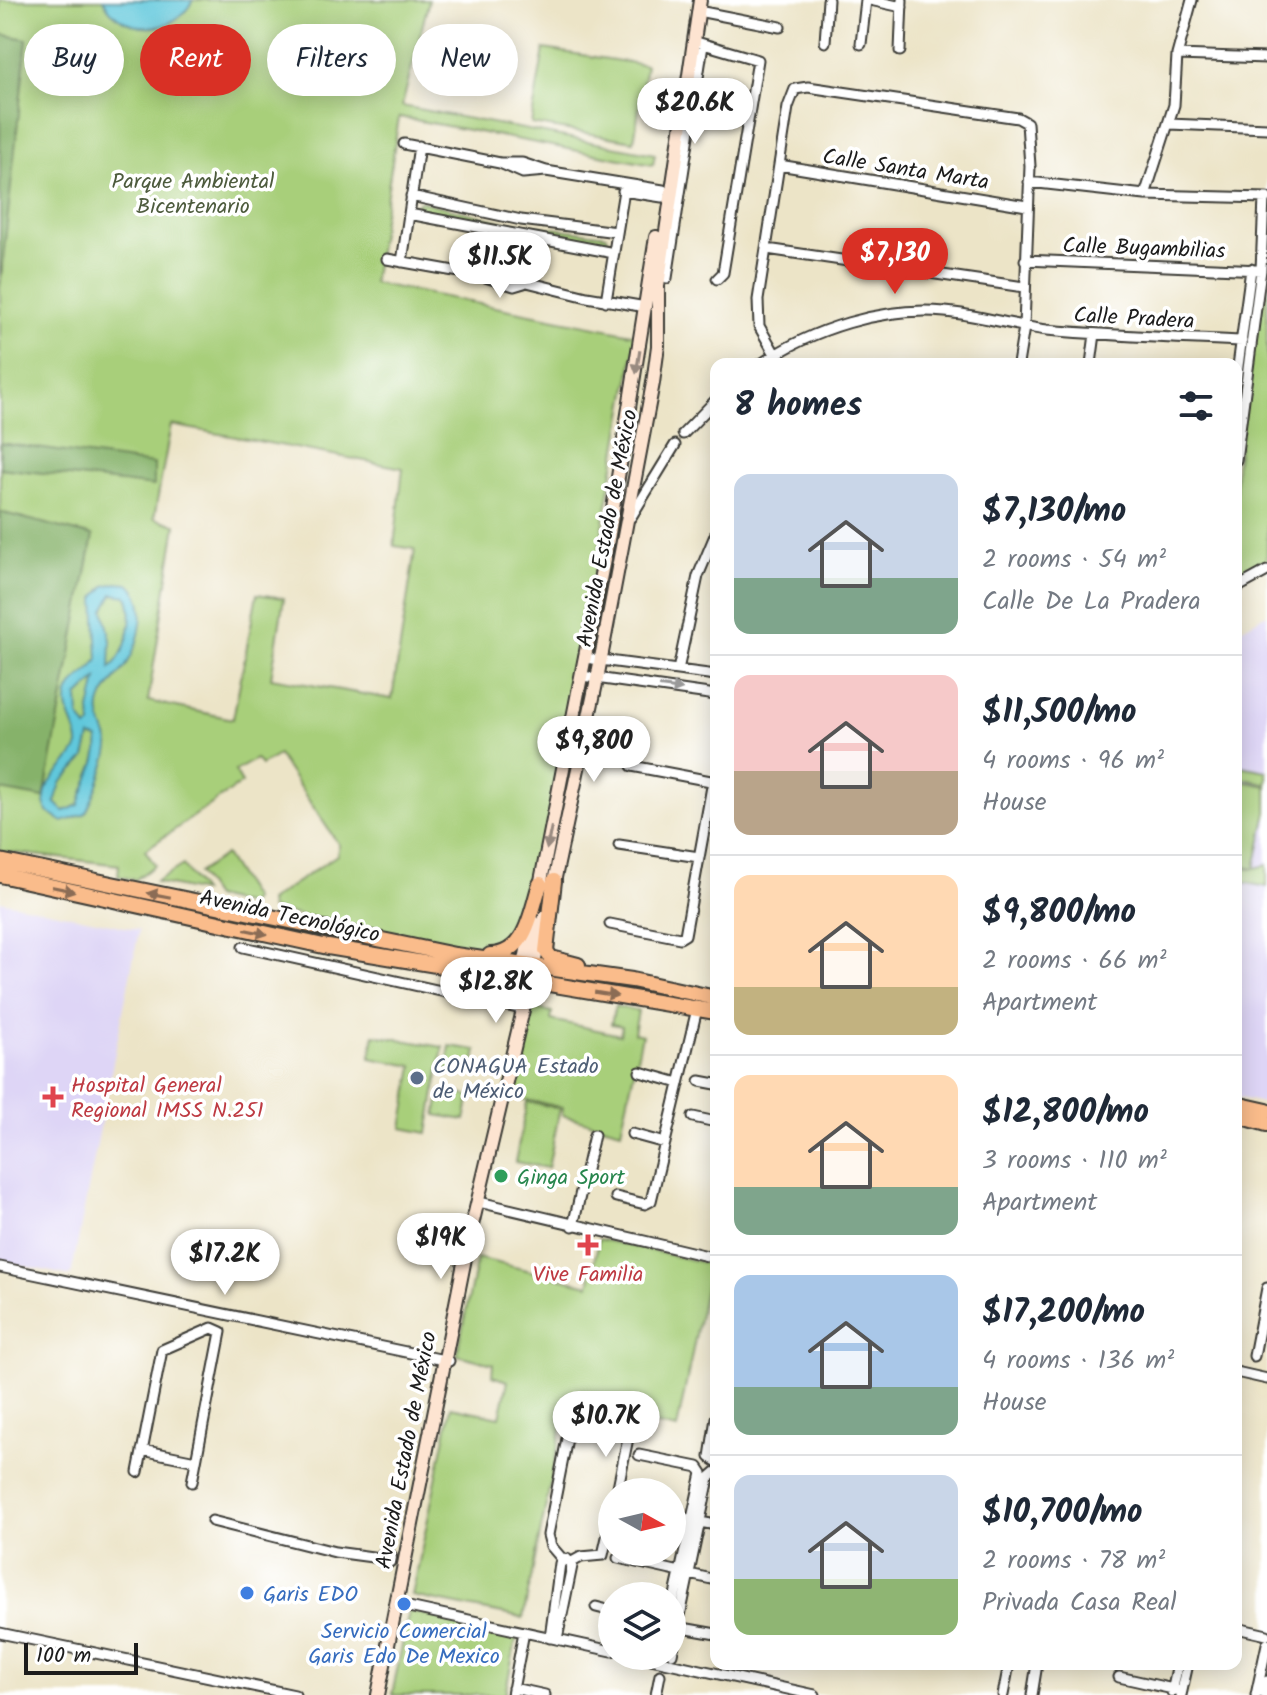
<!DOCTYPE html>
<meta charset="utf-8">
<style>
:root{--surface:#fff;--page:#f6f6f7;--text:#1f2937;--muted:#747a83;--line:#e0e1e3;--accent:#d93025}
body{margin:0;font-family:Kalam,sans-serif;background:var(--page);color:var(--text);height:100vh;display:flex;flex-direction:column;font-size:30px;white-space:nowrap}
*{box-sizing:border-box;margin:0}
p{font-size:26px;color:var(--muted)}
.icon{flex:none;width:44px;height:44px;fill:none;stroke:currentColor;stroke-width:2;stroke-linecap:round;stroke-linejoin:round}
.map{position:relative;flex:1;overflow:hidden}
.panel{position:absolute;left:710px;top:358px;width:532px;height:1312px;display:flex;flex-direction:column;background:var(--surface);border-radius:16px;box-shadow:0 4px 20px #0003}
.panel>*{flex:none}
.hud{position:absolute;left:24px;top:24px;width:566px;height:72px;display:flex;gap:16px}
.needle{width:52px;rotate:98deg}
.controls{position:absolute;left:598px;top:1478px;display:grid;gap:16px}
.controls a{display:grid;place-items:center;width:88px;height:88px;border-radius:50%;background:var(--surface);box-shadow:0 4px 20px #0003;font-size:40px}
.scale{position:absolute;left:24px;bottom:20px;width:114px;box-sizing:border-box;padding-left:8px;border:4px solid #1c1c1c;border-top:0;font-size:22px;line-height:28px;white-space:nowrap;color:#1c1c1c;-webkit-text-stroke:6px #fff;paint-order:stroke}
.price{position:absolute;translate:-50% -68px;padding:0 18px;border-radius:28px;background:#fff;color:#222;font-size:26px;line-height:52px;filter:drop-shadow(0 2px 4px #0008)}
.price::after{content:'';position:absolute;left:50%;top:48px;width:24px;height:18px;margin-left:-12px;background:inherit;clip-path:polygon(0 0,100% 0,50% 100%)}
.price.selected{background:var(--accent);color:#fff}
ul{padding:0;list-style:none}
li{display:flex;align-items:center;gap:24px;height:200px;padding:0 24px}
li+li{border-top:2px solid var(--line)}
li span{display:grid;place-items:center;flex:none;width:224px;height:160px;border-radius:16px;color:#555}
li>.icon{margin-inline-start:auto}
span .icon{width:96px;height:96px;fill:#fffc;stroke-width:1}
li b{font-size:34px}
h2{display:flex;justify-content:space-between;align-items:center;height:96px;padding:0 24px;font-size:34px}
.pill{padding:0 28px;border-radius:36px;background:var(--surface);box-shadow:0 4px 20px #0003;font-size:28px;line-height:72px}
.pill.selected{background:var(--accent);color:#fff}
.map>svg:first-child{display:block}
</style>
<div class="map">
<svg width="1267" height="1695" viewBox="0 0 1267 1695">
<rect width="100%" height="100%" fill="#fff"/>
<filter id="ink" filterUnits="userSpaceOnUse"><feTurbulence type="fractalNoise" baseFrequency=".0125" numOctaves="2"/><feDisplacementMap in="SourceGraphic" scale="16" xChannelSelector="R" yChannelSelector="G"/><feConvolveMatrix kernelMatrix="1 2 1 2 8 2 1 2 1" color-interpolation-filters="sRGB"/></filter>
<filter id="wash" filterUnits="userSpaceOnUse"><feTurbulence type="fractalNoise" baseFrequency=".006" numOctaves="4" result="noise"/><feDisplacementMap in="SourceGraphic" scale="32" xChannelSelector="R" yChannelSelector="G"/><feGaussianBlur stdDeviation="1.8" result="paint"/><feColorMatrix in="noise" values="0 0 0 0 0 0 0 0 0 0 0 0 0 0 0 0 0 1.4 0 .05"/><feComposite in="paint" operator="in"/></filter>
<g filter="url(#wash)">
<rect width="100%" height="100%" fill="#ece4c7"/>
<path fill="#ded5f6" d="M1267,614V1104L1236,1097V632Z
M0,901L139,930L71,1276L0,1261Z"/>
<path fill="#a8cf7a" stroke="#62764b" stroke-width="2" fill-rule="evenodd" d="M0,0H429L402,106L655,154L653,165L399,117L373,283L637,335L575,686L541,855L508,944L493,952L411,940L270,909L269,901L337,855L339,845L278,755L261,765L256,759L235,771L242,783L145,850L155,865L135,880L118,876L119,865L0,851ZM171,425L403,468L394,546L415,549L392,699L271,678L284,598L257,594L233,719L148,701L176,525L154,518Z
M544,49L646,65L634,141L531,124Z
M419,201L504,222L606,235L610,242L605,246L557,239L507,224L424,213L415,208Z
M1267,203V560L1236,580V466L1263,277Z
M1236,765L1267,771V784L1236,777Z
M1236,780L1267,786V812L1255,868L1267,865V887L1236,881V869H1254L1236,864Z
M225,855L253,899L249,905L214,897L198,873Z
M183,865L202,892L155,882Z
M615,1006L638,1011L634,1033L642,1035L621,1131L562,1115L563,1107L504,1096L529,1007L552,1012L551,1020L620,1035L622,1026L611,1024Z
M374,1035L443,1047L428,1133L402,1128L413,1066L370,1058Z
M450,1046L477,1050L473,1074L446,1070Z
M441,1091L470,1096L465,1120L436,1115Z
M527,1102L560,1108L548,1168L515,1162Z
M599,1239L710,1264L677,1429L566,1406L523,1618L412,1596L451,1407L500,1417L508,1381L492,1376L493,1364L457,1355L477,1258L589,1285Z
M409,1611L517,1635L505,1695H392Z"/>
<path fill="#86b26a" stroke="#516743" stroke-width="2" d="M0,34L27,39L0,287Z
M0,443L154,464V486L0,468Z
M0,512L93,536L44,798L0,790Z"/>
<path fill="#60c8dc" stroke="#3e727c" stroke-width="2" fill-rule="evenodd" d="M103,0H193C174,37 122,36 103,0Z
M116,583L129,584C152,603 139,644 126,666C118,677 105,688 101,702C96,718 106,728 109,744C111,753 91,805 85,814L63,822L47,812C36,780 68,771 78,746C80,726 57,709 72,686C79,675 92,672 98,659L95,598L105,586ZM113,594L127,596C136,617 127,654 110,668L111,640L104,610ZM97,679L90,710L91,725L87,728L79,716L78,697ZM90,737L98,739C101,761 84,783 79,805L64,811L55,802L61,783L85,758Z"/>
</g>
<g filter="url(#ink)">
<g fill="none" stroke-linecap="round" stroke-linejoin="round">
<g stroke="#3b3a36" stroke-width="13">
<path id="minor" d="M870,0L902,7
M698,11L780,27
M693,41L758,60L723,273L717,279
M825,42L828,0
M861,44L866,0
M900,51L902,0
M1177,55L1267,58
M1169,124L1267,128
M404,144L500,163L523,173L546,171
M500,163H522L546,171L663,190
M779,165L1027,206
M1029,182L1145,195L1267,198
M623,191L662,197
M1145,195L1174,105L1177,55L1192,0
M411,196L521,220L617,232
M409,214L614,253
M767,249L1024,287
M387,259L482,276L507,277L587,297L646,307
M1025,260L1261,270
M402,262L419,146
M482,276L514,286L524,283
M667,278L703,45
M606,301L625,184
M775,354L759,326L758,300L788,107L795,89L808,87L1018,118L1027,123L1030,166L1024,327L1018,364
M761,364C811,329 884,306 945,312C980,315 1013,326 1047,330C1112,336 1177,338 1242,341
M1091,364L1095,334
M1236,381L1251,269
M683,434L716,400
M1236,460L1261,270L1264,198
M631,517L675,445
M1236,588L1267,571
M585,658L716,675
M678,670L698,576L716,533
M582,676L716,695
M632,766L716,782
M619,845L699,857
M610,924L680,938L685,935L713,781
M243,947L522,1009
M640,1072L679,1083
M700,1081L716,1084
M693,1117L716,1122
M632,1134L665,1143
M616,1197L645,1204L651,1201L697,1009
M479,1202L716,1258
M573,1226L594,1135
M0,1267L449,1361
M1254,1356L1267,1288
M1236,1372L1267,1379
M716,1418L710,1457L716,1461
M142,1450L196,1461
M639,1455L698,1467L702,1473L672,1609
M138,1472L162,1350L212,1328L221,1332L192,1482
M617,1492L629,1433
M672,1515L692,1520
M212,1521L335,1552L380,1558
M700,1522L716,1525
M380.5 1558a5.5 5.5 0 1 1 11 0a5.5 5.5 0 1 1-11 0Z
M618,1558L680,1572
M563,1560L551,1546L548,1535L570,1423
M572,1562L581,1557L603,1555L612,1515
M689,1574L716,1580
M395,1604L612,1651
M596,1607L612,1611
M677,1627L716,1634
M1241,1629L1267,1635
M0,1633L295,1695
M550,1638L560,1563L567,1559L572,1566L557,1639
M672,1654L709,1478L716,1472
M637,1656L815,1695
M1119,1677L1182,1691
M513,1688L545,1695
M1172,1692L1178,1664
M512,1695L524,1632
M656,1695L660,1675
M1003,1695L1009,1664
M1032,1695L1037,1664
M1181,1695L1188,1664
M1256,1695L1267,1644
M1265,1695L1267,1681"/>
</g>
<g stroke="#3b3a36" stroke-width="16">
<path id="secondary" d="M553,887L597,679L653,383L658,346V286L700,0
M539,891L609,534L656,237
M523,970L533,921
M378,1695L469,1238L545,917"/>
</g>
<g stroke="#3b3a36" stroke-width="18">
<path id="primary" d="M0,861L455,955L632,980L716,998
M0,875L328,947L716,1012
M554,881L546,951L551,958L578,965
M490,955C527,955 531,911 540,884
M495,977L519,999
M1236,1104L1267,1111
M1236,1115L1267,1124"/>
</g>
<use href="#minor" stroke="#fff" stroke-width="9"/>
<use href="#secondary" stroke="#fde4d1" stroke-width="12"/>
<use href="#primary" stroke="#fabc8b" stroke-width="14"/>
</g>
<defs><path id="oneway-solid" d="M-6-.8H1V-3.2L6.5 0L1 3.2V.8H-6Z" transform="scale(2)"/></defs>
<g fill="#988a80">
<use href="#oneway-solid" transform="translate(638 362) rotate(99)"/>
<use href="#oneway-solid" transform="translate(549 838) rotate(102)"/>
</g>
<use fill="#999" href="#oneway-solid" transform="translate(671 688) rotate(8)"/>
<g fill="#8b6c54">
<use href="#oneway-solid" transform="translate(63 889) rotate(12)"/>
<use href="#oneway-solid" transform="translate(159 895) rotate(-169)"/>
<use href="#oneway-solid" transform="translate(256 932) rotate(12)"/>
<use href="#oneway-solid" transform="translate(606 994) rotate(9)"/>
</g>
</g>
<circle fill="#5c6f8a" stroke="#fff" stroke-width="3" cx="417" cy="1078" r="8"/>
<g fill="#e0444e" stroke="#fff" stroke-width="3">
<path d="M49 1085h8v8h8v8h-8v8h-8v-8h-8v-8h8z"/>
<path d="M584 1233h8v8h8v8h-8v8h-8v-8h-8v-8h8z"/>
</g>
<circle fill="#2e9e5b" stroke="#fff" stroke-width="3" cx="501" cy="1176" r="8"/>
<g fill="#3f7fe0" stroke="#fff" stroke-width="3">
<circle cx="247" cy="1593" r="8"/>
<circle cx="404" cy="1604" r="8"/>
</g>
<g text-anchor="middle" stroke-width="7" stroke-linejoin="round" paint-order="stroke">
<g font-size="22" fill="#1c1c1c" stroke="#fff">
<text transform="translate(906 168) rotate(9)" y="8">Calle Santa Marta</text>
<text transform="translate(1144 247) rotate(2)" y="8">Calle Bugambilias</text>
<text transform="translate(1134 317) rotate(3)" y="8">Calle Pradera</text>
<text transform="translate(606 528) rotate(-79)" y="8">Avenida Estado de México</text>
<text transform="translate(290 915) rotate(12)" y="8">Avenida Tecnológico</text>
<text transform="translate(405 1450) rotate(-79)" y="8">Avenida Estado de México</text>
</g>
<g font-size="22" fill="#4d5b3d" stroke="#fff">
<text x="193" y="188">Parque Ambiental<tspan x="193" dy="25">Bicentenario</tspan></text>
</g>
<g font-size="22" fill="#4e5e75" stroke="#fff" text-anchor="start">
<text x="433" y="1073">CONAGUA Estado<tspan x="433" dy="25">de México</tspan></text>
</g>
<g font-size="22" fill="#be3a42" stroke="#fff" text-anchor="start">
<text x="71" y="1092">Hospital General<tspan x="71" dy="25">Regional IMSS N.251</tspan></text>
<text x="588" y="1281" text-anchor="middle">Vive Familia</text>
</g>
<g font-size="22" fill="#27864d" stroke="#fff" text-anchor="start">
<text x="517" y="1184">Ginga Sport</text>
</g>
<g font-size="22" fill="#366cbe" stroke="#fff" text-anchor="start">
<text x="263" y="1601">Garis EDO</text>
<text x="404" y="1638" text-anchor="middle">Servicio Comercial<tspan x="404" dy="25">Garis Edo De Mexico</tspan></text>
</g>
</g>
</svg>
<div class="controls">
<a><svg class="needle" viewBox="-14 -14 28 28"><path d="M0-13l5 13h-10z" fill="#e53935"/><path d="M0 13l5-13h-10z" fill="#747a83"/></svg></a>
<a><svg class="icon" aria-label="layers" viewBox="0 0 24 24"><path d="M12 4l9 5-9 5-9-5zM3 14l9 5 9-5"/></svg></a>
</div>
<div class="scale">100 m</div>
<b class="price" style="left:695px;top:146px">$20.6K</b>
<b class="price selected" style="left:895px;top:296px">$7,130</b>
<b class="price" style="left:500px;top:300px">$11.5K</b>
<b class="price" style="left:594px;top:784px">$9,800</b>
<b class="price" style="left:496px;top:1025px">$12.8K</b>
<b class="price" style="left:441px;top:1281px">$19K</b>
<b class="price" style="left:225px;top:1297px">$17.2K</b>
<b class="price" style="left:606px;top:1459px">$10.7K</b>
<div class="hud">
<a class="pill">Buy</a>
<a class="pill selected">Rent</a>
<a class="pill">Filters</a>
<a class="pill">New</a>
</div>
<section class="panel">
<h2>8 homes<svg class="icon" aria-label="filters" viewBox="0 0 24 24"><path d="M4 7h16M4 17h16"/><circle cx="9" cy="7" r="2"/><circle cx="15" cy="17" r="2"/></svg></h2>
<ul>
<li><span style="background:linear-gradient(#c9d6e8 65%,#7fa58c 0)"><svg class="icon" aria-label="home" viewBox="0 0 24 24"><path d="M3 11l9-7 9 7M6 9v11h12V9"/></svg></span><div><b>$7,130/mo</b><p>2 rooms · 54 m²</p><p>Calle De La Pradera</p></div></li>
<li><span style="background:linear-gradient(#f6c9c9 60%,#b9a48a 0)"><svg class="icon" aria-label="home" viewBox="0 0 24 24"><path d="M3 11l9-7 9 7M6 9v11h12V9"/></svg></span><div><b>$11,500/mo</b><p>4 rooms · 96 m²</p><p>House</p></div></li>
<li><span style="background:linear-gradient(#ffd9b3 70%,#c2b280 0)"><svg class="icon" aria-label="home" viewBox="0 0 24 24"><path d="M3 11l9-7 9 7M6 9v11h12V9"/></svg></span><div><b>$9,800/mo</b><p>2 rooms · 66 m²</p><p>Apartment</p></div></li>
<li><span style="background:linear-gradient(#ffd9b3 70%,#7fa58c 0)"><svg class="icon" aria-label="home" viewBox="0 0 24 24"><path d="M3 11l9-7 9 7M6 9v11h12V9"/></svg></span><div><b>$12,800/mo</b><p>3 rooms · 110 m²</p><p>Apartment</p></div></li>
<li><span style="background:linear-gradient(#a9c7e8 70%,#7fa58c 0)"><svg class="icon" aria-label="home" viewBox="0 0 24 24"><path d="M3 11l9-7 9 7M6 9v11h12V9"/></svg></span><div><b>$17,200/mo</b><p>4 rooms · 136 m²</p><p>House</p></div></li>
<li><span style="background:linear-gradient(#c9d6e8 65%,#8fb573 0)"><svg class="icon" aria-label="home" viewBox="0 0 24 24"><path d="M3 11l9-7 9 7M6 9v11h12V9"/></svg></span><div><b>$10,700/mo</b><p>2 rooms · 78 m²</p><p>Privada Casa Real</p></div></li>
</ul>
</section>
</div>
